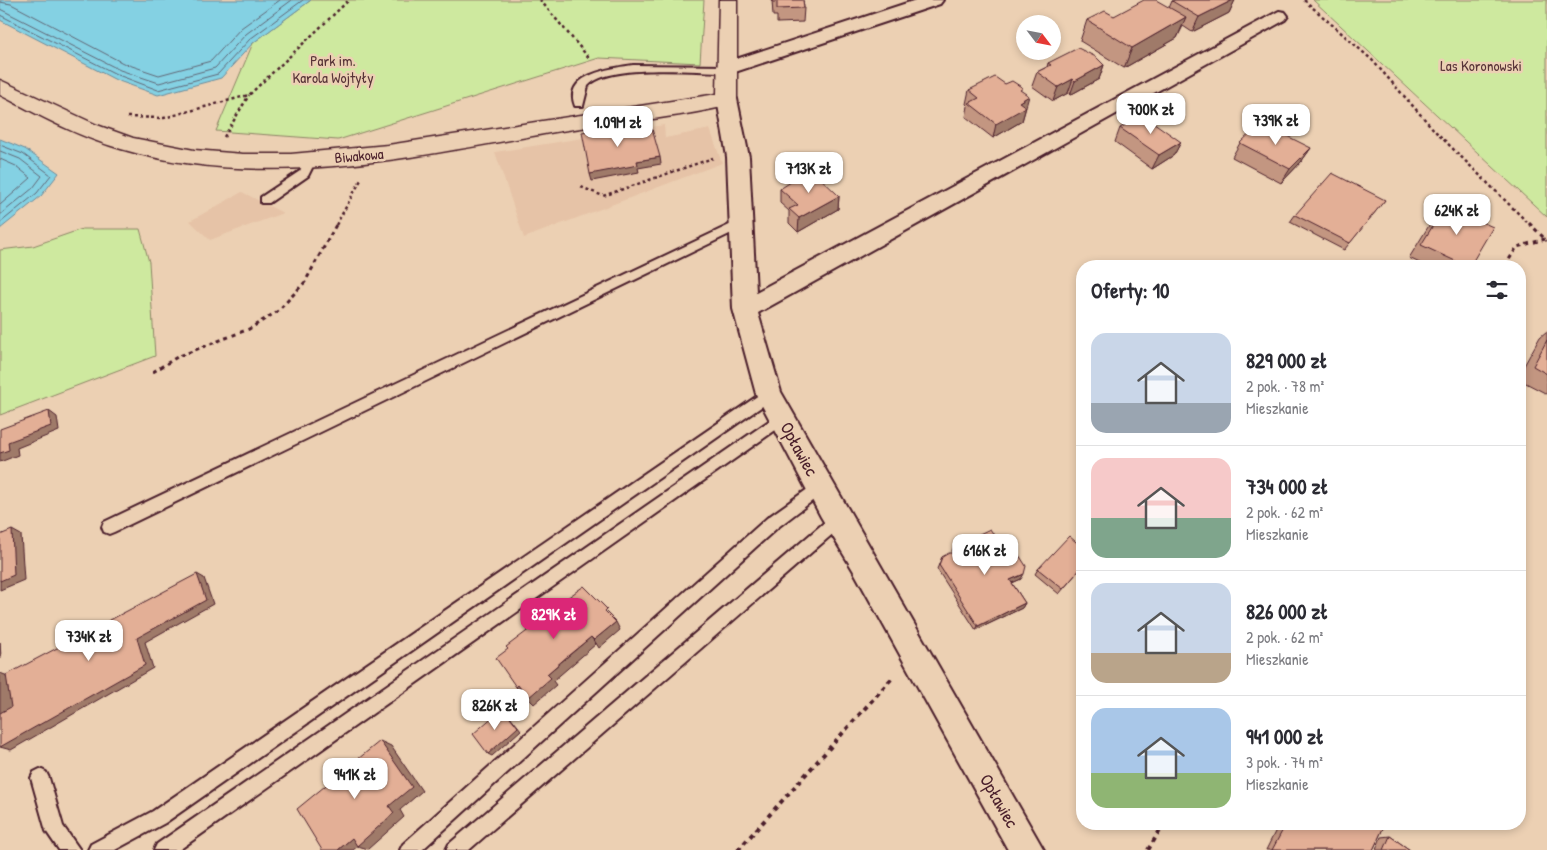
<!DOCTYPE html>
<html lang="pl">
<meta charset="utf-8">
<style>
:root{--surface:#fff;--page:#f2f2f3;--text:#2b2b33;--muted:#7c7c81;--line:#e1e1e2;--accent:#db2777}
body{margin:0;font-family:"Patrick Hand",sans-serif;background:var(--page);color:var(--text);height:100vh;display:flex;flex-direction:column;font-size:19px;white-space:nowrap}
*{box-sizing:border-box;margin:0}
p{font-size:16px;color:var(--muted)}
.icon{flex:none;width:28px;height:28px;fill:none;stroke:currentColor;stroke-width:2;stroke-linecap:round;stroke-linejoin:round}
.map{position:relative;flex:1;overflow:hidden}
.drawer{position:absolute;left:1076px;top:260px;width:450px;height:570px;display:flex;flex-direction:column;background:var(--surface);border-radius:20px;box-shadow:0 2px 8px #0003}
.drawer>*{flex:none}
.needle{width:32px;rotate:122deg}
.tools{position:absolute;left:1016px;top:15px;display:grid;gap:10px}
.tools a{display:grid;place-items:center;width:45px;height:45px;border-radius:50%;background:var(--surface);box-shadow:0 2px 8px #0003;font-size:25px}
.price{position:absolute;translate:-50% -42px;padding:0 11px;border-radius:10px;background:#fff;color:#222;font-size:16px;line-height:32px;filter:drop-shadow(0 1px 2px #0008)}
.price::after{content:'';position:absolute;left:50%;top:30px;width:15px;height:11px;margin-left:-8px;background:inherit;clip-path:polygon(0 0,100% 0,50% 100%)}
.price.current{background:var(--accent);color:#fff}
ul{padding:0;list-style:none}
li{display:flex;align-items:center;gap:15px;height:125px;padding:0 15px}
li+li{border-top:1px solid var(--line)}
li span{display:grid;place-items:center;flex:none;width:140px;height:100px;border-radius:15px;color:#555}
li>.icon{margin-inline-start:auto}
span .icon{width:60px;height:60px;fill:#fffc;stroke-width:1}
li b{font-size:21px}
h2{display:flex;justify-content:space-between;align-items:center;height:60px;padding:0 15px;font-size:21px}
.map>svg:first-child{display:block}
</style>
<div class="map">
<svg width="1547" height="850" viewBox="0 0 1547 850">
<rect width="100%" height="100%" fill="#ecd0b3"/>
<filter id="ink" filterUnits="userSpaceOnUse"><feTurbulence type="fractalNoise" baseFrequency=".02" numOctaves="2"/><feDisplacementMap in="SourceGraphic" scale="10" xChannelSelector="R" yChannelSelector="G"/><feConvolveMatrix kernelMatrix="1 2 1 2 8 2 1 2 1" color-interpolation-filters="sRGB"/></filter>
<g filter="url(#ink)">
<path fill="#e6c3a7" d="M664,125L665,138L710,129L722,163L524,238L495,152Z
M242,192L283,213L210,240L190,221Z"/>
<path fill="#cee99f" stroke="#8c8465" d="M311,0H704L700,63L599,58L338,140L216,131L253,43Z
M1313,0H1547V217Z
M82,229H140L149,262L155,356L0,415V250L33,246Z"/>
<path fill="#84d1e3" stroke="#6d8a99" d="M0,0H311L253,43L221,78L158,95L116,80L0,20Z
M0,139L25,149L59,173L41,196L0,229Z"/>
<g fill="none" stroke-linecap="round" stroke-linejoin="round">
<path stroke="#616675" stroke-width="1" d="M0,2L11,4L123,63L159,75L211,61L241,28L280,0
M0,9L120,70L159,83L215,68L246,34L292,0
M0,15L118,75L158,90L218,74L250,39L303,0
M0,145L23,154L51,175L37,193L0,223
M0,151L20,159L42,176L33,188L0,215
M0,159L16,166L31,178L0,205"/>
<g stroke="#4a1f2b" stroke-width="4">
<path id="service" d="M633,65L725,66L730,69L725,72C694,72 609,63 588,86L583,106H575C562,74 613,68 633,65Z
M310,156L316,160L308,176L269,203H261V197L300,171L306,157Z
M740,220L746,224L744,227L114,532L109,534L104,532L102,527L104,522Z
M769,388L774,390L776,394L774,398L165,823L115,850H88L91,844L153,811Z
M782,412L787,414L789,418L787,422L179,850H154L157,844Z
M819,481L824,482L826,487L824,492L777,528L422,850H400L403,844L767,518Z
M838,513L843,515L845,520L843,525L469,850H446L449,844L833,515Z
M40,769L46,772L49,778L63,826L80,850H59L46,831L31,778L34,772Z"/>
</g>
<g stroke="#4a1f2b" stroke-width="4">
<path id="minor" d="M916,0H943L940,4L732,73L725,75L718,73L715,69L718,65Z
M1279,11L1285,12L1288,16L1285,20L758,313L781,392L1044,850H1008L853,570L821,517L756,394L733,309L727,157L717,99L720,94L727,93L734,94L737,99L749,157L756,292Z"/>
</g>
<g stroke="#4a1f2b" stroke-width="3">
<path id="tertiary" d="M719,0H737V99L734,104C677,119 614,122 555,132C413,157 263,191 121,149C78,137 39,115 0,95V80L97,125L133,138L194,150L243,154H291L388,145L717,94Z"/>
</g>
<path stroke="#4a1f2b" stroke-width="2.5" stroke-dasharray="3 3" stroke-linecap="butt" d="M540,0L589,58
M1304,0L1372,60L1436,132L1530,225
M127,117L164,118L249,95L349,0
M224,137L249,95
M581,187L603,196L713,158
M336,225L362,178"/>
<path stroke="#4a1f2b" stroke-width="3" stroke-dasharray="4 4" stroke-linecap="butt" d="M1529,223L1547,241
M1505,266L1517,247L1545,239
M153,372L177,357L249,329L278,311L305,282L337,223"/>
<path stroke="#4a1f2b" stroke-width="4" stroke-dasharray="4.5 4.5" stroke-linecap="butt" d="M738,850L893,677
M1148,850L1164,824"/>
<use href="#service" fill="#ecd0b3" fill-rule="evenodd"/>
<use href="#minor" fill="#ecd0b3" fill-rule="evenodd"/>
<use href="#tertiary" fill="#ecd0b3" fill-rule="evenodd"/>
</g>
<path fill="#c39681" stroke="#4a1f2b" d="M772,0H803L804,8L803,22L777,23V16H773Z
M1175,0H1235L1229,13L1192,32L1183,26L1177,38L1124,68L1080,41L1087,20L1169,8L1172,1Z
M1048,63L1104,65L1099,79L1070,95L1068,93L1053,101L1032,86L1037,72L1047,67Z
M1005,84L1022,92L1026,107L1022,121L993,138L966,117L968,106L966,104L969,90Z
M1120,128L1181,142L1174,155L1152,169L1115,142Z
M1240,143L1311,148L1301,162L1281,183L1232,157Z
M780,189L839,196L838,209L798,232L789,223V211L780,203Z
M1385,200L1344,250L1290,222L1295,215Z
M1445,206L1470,266H1426L1409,258L1433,219Z
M1547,331V394L1520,380V373L1540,337Z
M954,546L1021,579L1012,583L1025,603L1022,608L976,630L937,569L942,557L953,553L952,551Z
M1082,567L1059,594L1035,574L1038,569Z
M1279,824H1385L1373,850H1266Z
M1390,836L1410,850H1376L1381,837Z"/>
<path fill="#9f7a69" stroke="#4a1f2b" d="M1233,0H1235L1229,13L1192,32L1199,17Z
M1186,17L1177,38L1124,68L1132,48Z
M1104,65L1099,79L1070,95L1075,81Z
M1073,79L1068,93L1053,101L1058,87Z
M1029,96L1022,121L993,138L996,124L1019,102Z
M1181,142L1174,155L1152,169L1159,155Z
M1311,148L1301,162L1281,183L1290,169Z
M660,157L661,164L638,168L639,172L592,181L590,174L637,161Z
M839,196L838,209L798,232L799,218Z
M49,411L57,417L59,431L17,448L18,455L0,462V453L8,442Z
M12,530L21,535L24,580L0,590V581Z
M197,574L204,578L213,604L145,642L153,668L11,750L0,747L137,638Z
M1024,574L1021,579L1007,585L1010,580Z
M1025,603L1022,608L976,630L978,626Z
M616,622L620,630L599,648L594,640Z
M591,637L596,644L553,681L556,685L534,704L528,698L547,674Z
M0,642L1,658L0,659Z
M0,673L16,679L21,710L0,720Z
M518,685L524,692L522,693L516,687Z
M503,708L506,711L521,730L492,756L488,754Z
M380,741L391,746L422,791L400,810L404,817L368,849L358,846L353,850H338L389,806Z"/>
<path fill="#e3af96" stroke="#4a1f2b" d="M772,0H803L804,8L777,9V2H773Z
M1144,0H1156L1186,17L1132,48L1087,20L1105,11L1114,16Z
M1175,0H1233L1199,17L1172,1Z
M1078,48L1096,57L1104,65L1075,81L1073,79L1058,87L1037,72L1051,65L1048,63Z
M995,77L1005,84L1012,81L1023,88L1020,90L1029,96L1019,102L1026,107L996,124L969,103L979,98L969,90Z
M1143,115L1181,142L1159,155L1120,128Z
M1261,123L1311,148L1290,169L1240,143Z
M628,124L630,133L652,129L660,157L637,161L638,165L590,174L582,132Z
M814,172L839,196L799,218L789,209L798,205L780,189L797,178L801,179Z
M1332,173L1385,200L1350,243L1295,215Z
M1445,206L1493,227L1470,266H1466L1421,245Z
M1547,340V374L1533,366Z
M49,411L51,426L8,442L9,450L0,453V429Z
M990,529L1002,547H1014L1026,566L1024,574L1010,580L1025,603L978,626L939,565L942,557L949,553H958L954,546Z
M12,530L14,575L0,581V535Z
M1069,536L1082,547V567L1063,589L1038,569Z
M197,574L206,600L137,638L145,665L0,747V713L11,707L6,675Z
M584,586L607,609L605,611L616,622L594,640L591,637L569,655L547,674L551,678L528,698L518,685L516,687L496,658L508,649L506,647L555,610L553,608Z
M503,708L518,727L488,754L473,734Z
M380,741L412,787L389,806L394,813L357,846L352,838L338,850H322L297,809Z
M1286,824H1385L1373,850H1272Z
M1390,836L1410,850H1384Z"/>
</g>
<g text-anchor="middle" stroke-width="5" stroke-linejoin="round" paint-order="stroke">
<g font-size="15" fill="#573337" stroke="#ecd0b3">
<text x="333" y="66">Park im.<tspan x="333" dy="17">Karola Wojtyły</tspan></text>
<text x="1481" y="71">Las Koronowski</text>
</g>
<g font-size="15" fill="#4a1f2b" stroke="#ecd0b3">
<text transform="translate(359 156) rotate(-5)" y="5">Biwakowa</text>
</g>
<g font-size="18" fill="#4a1f2b" stroke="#ecd0b3">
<text transform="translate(799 449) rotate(61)" y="6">Opławiec</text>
<text transform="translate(999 801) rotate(60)" y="6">Opławiec</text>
</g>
</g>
</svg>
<div class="tools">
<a><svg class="needle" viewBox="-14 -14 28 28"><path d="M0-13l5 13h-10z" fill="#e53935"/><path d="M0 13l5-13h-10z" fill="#7c7c81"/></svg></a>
</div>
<b class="price" style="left:1151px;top:135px">700K zł</b>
<b class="price" style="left:1276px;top:146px">739K zł</b>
<b class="price" style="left:618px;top:148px">1.09M zł</b>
<b class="price" style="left:809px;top:194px">713K zł</b>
<b class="price" style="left:1457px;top:236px">624K zł</b>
<b class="price" style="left:985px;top:576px">616K zł</b>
<b class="price current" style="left:554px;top:640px">829K zł</b>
<b class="price" style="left:89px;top:662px">734K zł</b>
<b class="price" style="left:495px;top:731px">826K zł</b>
<b class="price" style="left:355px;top:800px">941K zł</b>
<section class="drawer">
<h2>Oferty: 10<svg class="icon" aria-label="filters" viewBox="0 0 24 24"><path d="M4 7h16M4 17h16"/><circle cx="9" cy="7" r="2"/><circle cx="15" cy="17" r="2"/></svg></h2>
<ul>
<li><span style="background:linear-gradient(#c9d6e8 70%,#9aa5b1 0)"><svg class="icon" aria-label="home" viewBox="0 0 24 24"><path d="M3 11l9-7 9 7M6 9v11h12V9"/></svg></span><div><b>829 000 zł</b><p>2 pok. · 78 m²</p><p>Mieszkanie</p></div></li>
<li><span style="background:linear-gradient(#f6c9c9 60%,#7fa58c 0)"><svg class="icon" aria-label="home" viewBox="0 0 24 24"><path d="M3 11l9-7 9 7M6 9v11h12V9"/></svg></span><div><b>734 000 zł</b><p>2 pok. · 62 m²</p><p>Mieszkanie</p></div></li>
<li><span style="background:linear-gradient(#c9d6e8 70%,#b9a48a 0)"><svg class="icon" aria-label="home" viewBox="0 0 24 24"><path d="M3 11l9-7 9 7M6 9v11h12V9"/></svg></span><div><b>826 000 zł</b><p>2 pok. · 62 m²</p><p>Mieszkanie</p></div></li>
<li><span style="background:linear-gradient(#a9c7e8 65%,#8fb573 0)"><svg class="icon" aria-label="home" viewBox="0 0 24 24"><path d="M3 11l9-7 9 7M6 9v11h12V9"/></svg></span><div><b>941 000 zł</b><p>3 pok. · 74 m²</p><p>Mieszkanie</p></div></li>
</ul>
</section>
</div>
